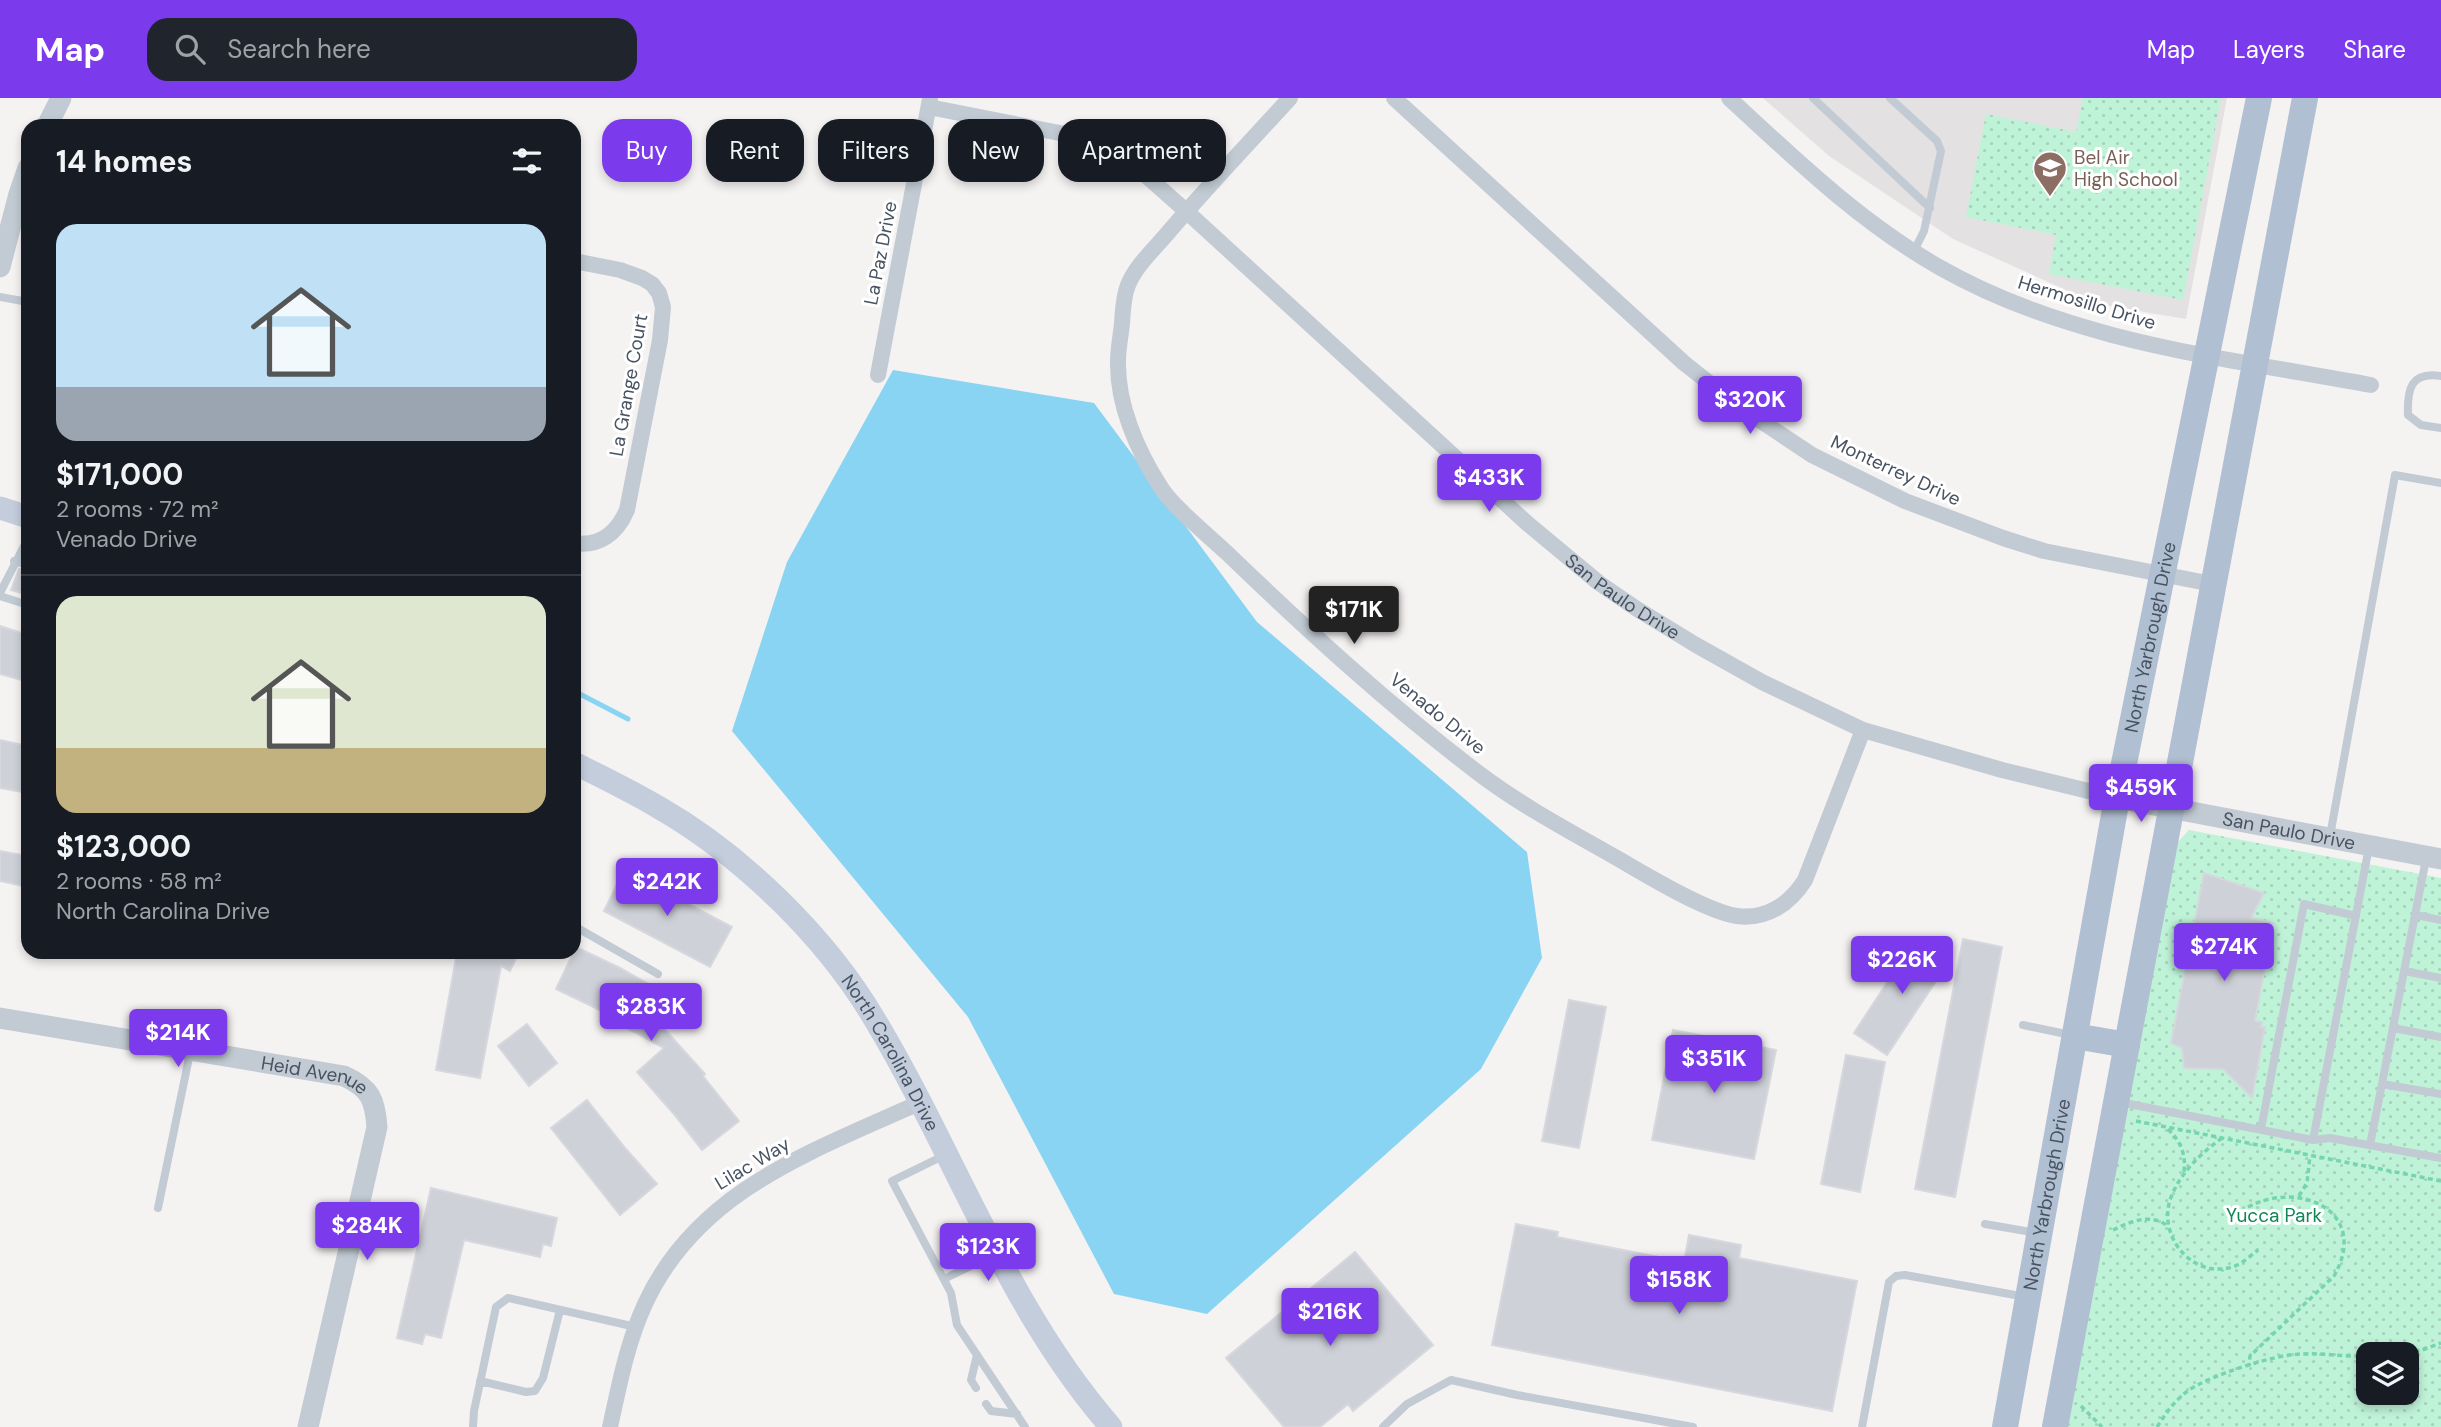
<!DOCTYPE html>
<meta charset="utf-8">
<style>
:root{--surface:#171b24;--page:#20242c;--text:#f1f3f6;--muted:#9ea1a6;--line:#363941;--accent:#7c3aed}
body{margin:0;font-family:"DM Sans",sans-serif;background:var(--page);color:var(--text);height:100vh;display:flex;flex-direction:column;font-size:26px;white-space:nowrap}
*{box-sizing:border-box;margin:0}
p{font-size:23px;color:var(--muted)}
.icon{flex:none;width:38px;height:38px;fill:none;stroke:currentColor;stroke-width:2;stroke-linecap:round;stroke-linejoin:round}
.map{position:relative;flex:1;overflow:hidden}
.drawer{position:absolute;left:21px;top:21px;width:560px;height:840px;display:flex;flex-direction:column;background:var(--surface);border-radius:21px;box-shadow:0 4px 10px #0003}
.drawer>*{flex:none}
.banner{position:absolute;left:602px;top:21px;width:665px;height:63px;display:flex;gap:14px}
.tools{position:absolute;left:2356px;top:1244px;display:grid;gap:14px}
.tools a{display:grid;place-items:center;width:63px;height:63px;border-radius:14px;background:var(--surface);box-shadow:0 4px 10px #0003;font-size:35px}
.price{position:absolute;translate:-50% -60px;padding:0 16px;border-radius:7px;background:var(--accent);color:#fff;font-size:23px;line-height:46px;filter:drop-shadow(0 2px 4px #0008)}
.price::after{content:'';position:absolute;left:50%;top:42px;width:21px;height:16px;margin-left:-10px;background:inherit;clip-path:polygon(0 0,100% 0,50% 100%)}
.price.on{background:#222;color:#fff}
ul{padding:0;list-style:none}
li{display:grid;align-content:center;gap:14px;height:371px;padding:0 35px}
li+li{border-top:2px solid var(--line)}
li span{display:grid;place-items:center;height:217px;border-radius:21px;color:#555}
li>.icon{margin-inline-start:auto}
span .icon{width:126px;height:126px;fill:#fffc;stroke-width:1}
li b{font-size:30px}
h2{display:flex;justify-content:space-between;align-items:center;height:84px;padding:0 35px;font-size:30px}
.tag{padding:0 24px;border-radius:21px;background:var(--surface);box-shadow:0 4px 10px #0003;font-size:24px;line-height:63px}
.tag.on{background:var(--accent);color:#fff}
header{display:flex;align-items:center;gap:42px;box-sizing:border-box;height:98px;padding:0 35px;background:var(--accent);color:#fff}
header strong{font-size:33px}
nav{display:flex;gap:38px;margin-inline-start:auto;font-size:24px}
.search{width:490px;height:63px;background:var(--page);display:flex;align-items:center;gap:18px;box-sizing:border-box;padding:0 24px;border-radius:21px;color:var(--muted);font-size:26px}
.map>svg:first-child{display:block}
</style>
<header>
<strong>Map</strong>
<div class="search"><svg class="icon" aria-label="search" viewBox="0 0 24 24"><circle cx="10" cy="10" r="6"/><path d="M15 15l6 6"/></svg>Search here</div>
<nav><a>Map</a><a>Layers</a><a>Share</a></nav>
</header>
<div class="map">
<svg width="2441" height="1329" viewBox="0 0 2441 1329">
<defs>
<pattern id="park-dots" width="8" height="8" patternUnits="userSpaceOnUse" patternTransform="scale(1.75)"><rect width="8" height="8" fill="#bff3d8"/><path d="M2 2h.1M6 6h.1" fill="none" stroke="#a6d2bc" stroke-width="1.8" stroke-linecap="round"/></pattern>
</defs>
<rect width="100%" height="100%" fill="#f5f2f2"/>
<path fill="#e3e1e1" d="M1763,0H2227L2186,221L2097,206L1953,141L1829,58Z"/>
<path fill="url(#park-dots)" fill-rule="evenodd" d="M2083,0H2221L2183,202L2049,176L2056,137L1966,119L1986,16L2076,34Z
M2189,732L2441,780V1329H2066L2175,747ZM2368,1256H2406V1295H2368Z"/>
<path fill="#8ad4f3" d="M893,272L1094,305L1257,524L1527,754L1542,860L1481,971L1207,1216L1114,1196L968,919L732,633L787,464Z"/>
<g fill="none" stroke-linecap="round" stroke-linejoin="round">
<path stroke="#8ad4f3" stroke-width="5" d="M574,593L628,621"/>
</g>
<path fill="#ced1d8" stroke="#d6d8de" stroke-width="2" d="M19,471L28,473V497L11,492Z
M0,528L28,537V584L0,576Z
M0,642L28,648V695L0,690Z
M0,753L28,758V789L0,783Z
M625,770L677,796L675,799L732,829L710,869L604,813Z
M2204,775L2264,795L2251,820L2273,825L2255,923L2262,924L2261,929H2265L2252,1000L2223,971L2184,970L2182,950L2171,945Z
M1917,839L1950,862L1887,957L1854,935Z
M1963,841L2002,849L1955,1099L1915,1091Z
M576,849L620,870L671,899L658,924L705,976L703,978L739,1023L702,1052L673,1015L637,974L664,950L608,920L610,917L556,891Z
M457,854H519L510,873L501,868L480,980L436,972Z
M1569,902L1606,909L1579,1050L1542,1043Z
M527,926L557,965L529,988L498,948Z
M1673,932L1776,952L1754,1061L1652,1042Z
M1846,957L1885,964L1860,1094L1821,1086Z
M587,1002L626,1051L657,1086L620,1117L551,1030Z
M431,1090L557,1120L551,1148L543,1146L540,1159L464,1142L441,1240L425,1236L422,1246L397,1240Z
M1516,1126L1558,1134L1557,1139L1684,1164L1689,1137L1741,1147L1739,1160L1857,1183L1832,1313L1492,1247Z
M1355,1154L1433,1247L1353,1313L1348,1306L1320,1329H1284L1226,1260Z"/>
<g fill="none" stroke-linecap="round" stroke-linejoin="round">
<path stroke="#74d5ae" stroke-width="3.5" stroke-dasharray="5 3.5" stroke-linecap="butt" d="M2136,1023L2441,1083
M2168,1031C2181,1044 2186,1056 2184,1074
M2222,1040C2200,1056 2179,1076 2170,1102C2158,1141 2195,1183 2235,1168C2243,1165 2251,1157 2258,1152
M2299,1098L2307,1085L2310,1058
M2248,1109C2302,1081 2370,1115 2334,1178L2250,1258L2249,1268
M2113,1132C2132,1123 2150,1115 2168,1128
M2389,1256L2422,1252L2441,1245
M2081,1308L2102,1329
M2157,1329C2166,1315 2175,1302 2189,1292C2212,1277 2275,1256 2302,1256C2324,1255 2346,1259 2368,1258"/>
<path stroke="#c2cbd4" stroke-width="8" d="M1813,0L1930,110
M1890,0L1937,43L1941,53L1924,133L1914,153
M0,199L28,204
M2441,278C2411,273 2407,291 2408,317L2421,327L2441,330
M14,463L28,467
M0,495L28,440
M0,498L28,507
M2330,738L2395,377L2441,385
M2416,817L2441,822
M574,828L658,876
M2404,873L2441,880
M2023,927L2071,937
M2393,930L2441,939
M2382,986L2441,996
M2119,1004L2313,1042L2330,1040L2441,1060
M2261,1031L2304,806L2356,818
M2313,1042L2369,749
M2370,1047L2426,761
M945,1057L892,1083L951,1195L957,1227L1025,1329
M158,1110L190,955
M1985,1126L2037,1135
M944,1181L995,1156
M480,1283L526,1294L535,1293L543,1280L560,1212
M976,1290L971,1282L977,1257
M986,1306L991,1313L1017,1316
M473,1329L474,1313L496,1209L508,1200L636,1229
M1383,1329L1407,1306L1451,1282L1517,1297L1693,1329
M1862,1329L1889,1184L1896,1178L1905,1177L2026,1199"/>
<g stroke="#c2cbd4" stroke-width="16">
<path d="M1290,0C1249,45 1206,90 1166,137C1153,152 1136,168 1128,187C1123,199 1123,213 1122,225C1121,237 1118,250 1118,263C1117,306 1137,352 1160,388C1172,408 1209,438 1227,455C1308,533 1391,609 1481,677C1525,710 1575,736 1622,763C1649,779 1708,814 1737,818C1766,822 1790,806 1805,782L1863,632"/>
<path d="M1394,0L1684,265L1737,307L1812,357L1905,403L2003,440L2044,453L2212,486"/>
<path d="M1729,0C1795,61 1860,124 1939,169C2070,244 2225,260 2371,287"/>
<path id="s1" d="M929,9L1090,41L1110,50L1133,66L1186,113L1528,426L1599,485L1637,511L1696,547L1762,584L1863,632L2002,672L2117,700"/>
<path d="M574,163L620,172L642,180L652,186L659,195L663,209L660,242L627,412C617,435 600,449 574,445"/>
<path d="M878,277L930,1"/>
<path d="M610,1329C619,1288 627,1245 645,1206C698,1091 814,1053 921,1004"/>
</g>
<g stroke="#c2cbd4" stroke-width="21">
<path d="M47,28L61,0"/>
<path d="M0,169L19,96L28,70"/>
<path id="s2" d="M2117,700L2441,761"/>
<path id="s3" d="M0,920L344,978C370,990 375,1001 377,1029L308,1329"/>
</g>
<g stroke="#c4cddc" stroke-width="23">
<path d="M0,410L28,419"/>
<path id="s4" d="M574,665C602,679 631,693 658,709C742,757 826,839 875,922C956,1057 1007,1210 1111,1329"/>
</g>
<g stroke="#b1bfd2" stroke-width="26">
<path d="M2075,938L2127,947"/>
<path id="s5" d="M2005,1329L2117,700L2259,0"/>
<path d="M2055,1329C2138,886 2221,443 2305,0"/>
</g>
</g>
<defs>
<g id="school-pin" transform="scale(1.75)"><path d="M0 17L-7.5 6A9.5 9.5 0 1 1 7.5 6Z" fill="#8d6e63" stroke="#fff"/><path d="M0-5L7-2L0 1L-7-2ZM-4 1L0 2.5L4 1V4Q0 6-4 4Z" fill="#fff"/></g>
</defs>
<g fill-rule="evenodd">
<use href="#school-pin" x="2050" y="70"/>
</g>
<g text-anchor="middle" stroke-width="6" stroke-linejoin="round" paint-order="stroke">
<g font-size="19" fill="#785e54" stroke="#fff" text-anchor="start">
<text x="2074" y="66">Bel Air<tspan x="2074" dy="22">High School</tspan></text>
</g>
<g font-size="19" fill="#485362" stroke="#fff">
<text transform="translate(880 155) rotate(-79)" y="7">La Paz Drive</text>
<text transform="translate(2087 204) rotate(17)" y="7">Hermosillo Drive</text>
<text transform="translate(628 287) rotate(-80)" y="7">La Grange Court</text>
<text transform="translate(1896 372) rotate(25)" y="7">Monterrey Drive</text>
<text dy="7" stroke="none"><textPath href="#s1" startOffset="868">San Paulo Drive</textPath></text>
<text dy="7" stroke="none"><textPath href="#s5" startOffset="803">North Yarbrough Drive</textPath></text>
<text transform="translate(1438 615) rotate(39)" y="7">Venado Drive</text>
<text dy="7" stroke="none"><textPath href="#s2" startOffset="175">San Paulo Drive</textPath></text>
<text dy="7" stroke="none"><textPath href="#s4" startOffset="438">North Carolina Drive</textPath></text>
<text dy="7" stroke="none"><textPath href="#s3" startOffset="320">Heid Avenue</textPath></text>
<text transform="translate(752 1065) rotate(-31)" y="7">Lilac Way</text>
<text dy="7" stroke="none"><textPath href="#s5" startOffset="236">North Yarbrough Drive</textPath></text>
</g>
<g font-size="19" fill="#118555" stroke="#fff">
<text x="2274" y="1124">Yucca Park</text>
</g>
</g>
</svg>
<div class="tools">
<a><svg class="icon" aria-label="layers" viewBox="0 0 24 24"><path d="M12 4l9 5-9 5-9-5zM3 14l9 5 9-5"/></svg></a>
</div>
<b class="price" style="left:1750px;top:338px">$320K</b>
<b class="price" style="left:1489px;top:416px">$433K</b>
<b class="price on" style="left:1354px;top:548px">$171K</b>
<b class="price" style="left:2141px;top:726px">$459K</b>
<b class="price" style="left:667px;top:820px">$242K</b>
<b class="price" style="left:2224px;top:885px">$274K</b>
<b class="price" style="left:1902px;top:898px">$226K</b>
<b class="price" style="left:651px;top:945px">$283K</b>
<b class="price" style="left:178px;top:971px">$214K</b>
<b class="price" style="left:1714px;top:997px">$351K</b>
<b class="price" style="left:367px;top:1164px">$284K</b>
<b class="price" style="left:988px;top:1185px">$123K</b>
<b class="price" style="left:1679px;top:1218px">$158K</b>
<b class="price" style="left:1330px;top:1250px">$216K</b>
<div class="banner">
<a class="tag on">Buy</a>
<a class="tag">Rent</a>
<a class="tag">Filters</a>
<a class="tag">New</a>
<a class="tag">Apartment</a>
</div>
<section class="drawer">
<h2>14 homes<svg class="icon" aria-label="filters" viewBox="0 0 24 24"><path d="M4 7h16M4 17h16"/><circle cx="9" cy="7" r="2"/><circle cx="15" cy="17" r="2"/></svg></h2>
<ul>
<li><span style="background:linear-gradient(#bfe0f5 75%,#9aa5b1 0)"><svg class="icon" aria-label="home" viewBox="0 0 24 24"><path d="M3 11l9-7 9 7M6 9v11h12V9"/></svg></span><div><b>$171,000</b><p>2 rooms · 72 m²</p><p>Venado Drive</p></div></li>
<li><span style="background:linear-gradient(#dfe7d0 70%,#c2b280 0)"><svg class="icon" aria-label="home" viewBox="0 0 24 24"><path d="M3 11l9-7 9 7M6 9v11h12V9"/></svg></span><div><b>$123,000</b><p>2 rooms · 58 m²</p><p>North Carolina Drive</p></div></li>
</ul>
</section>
</div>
